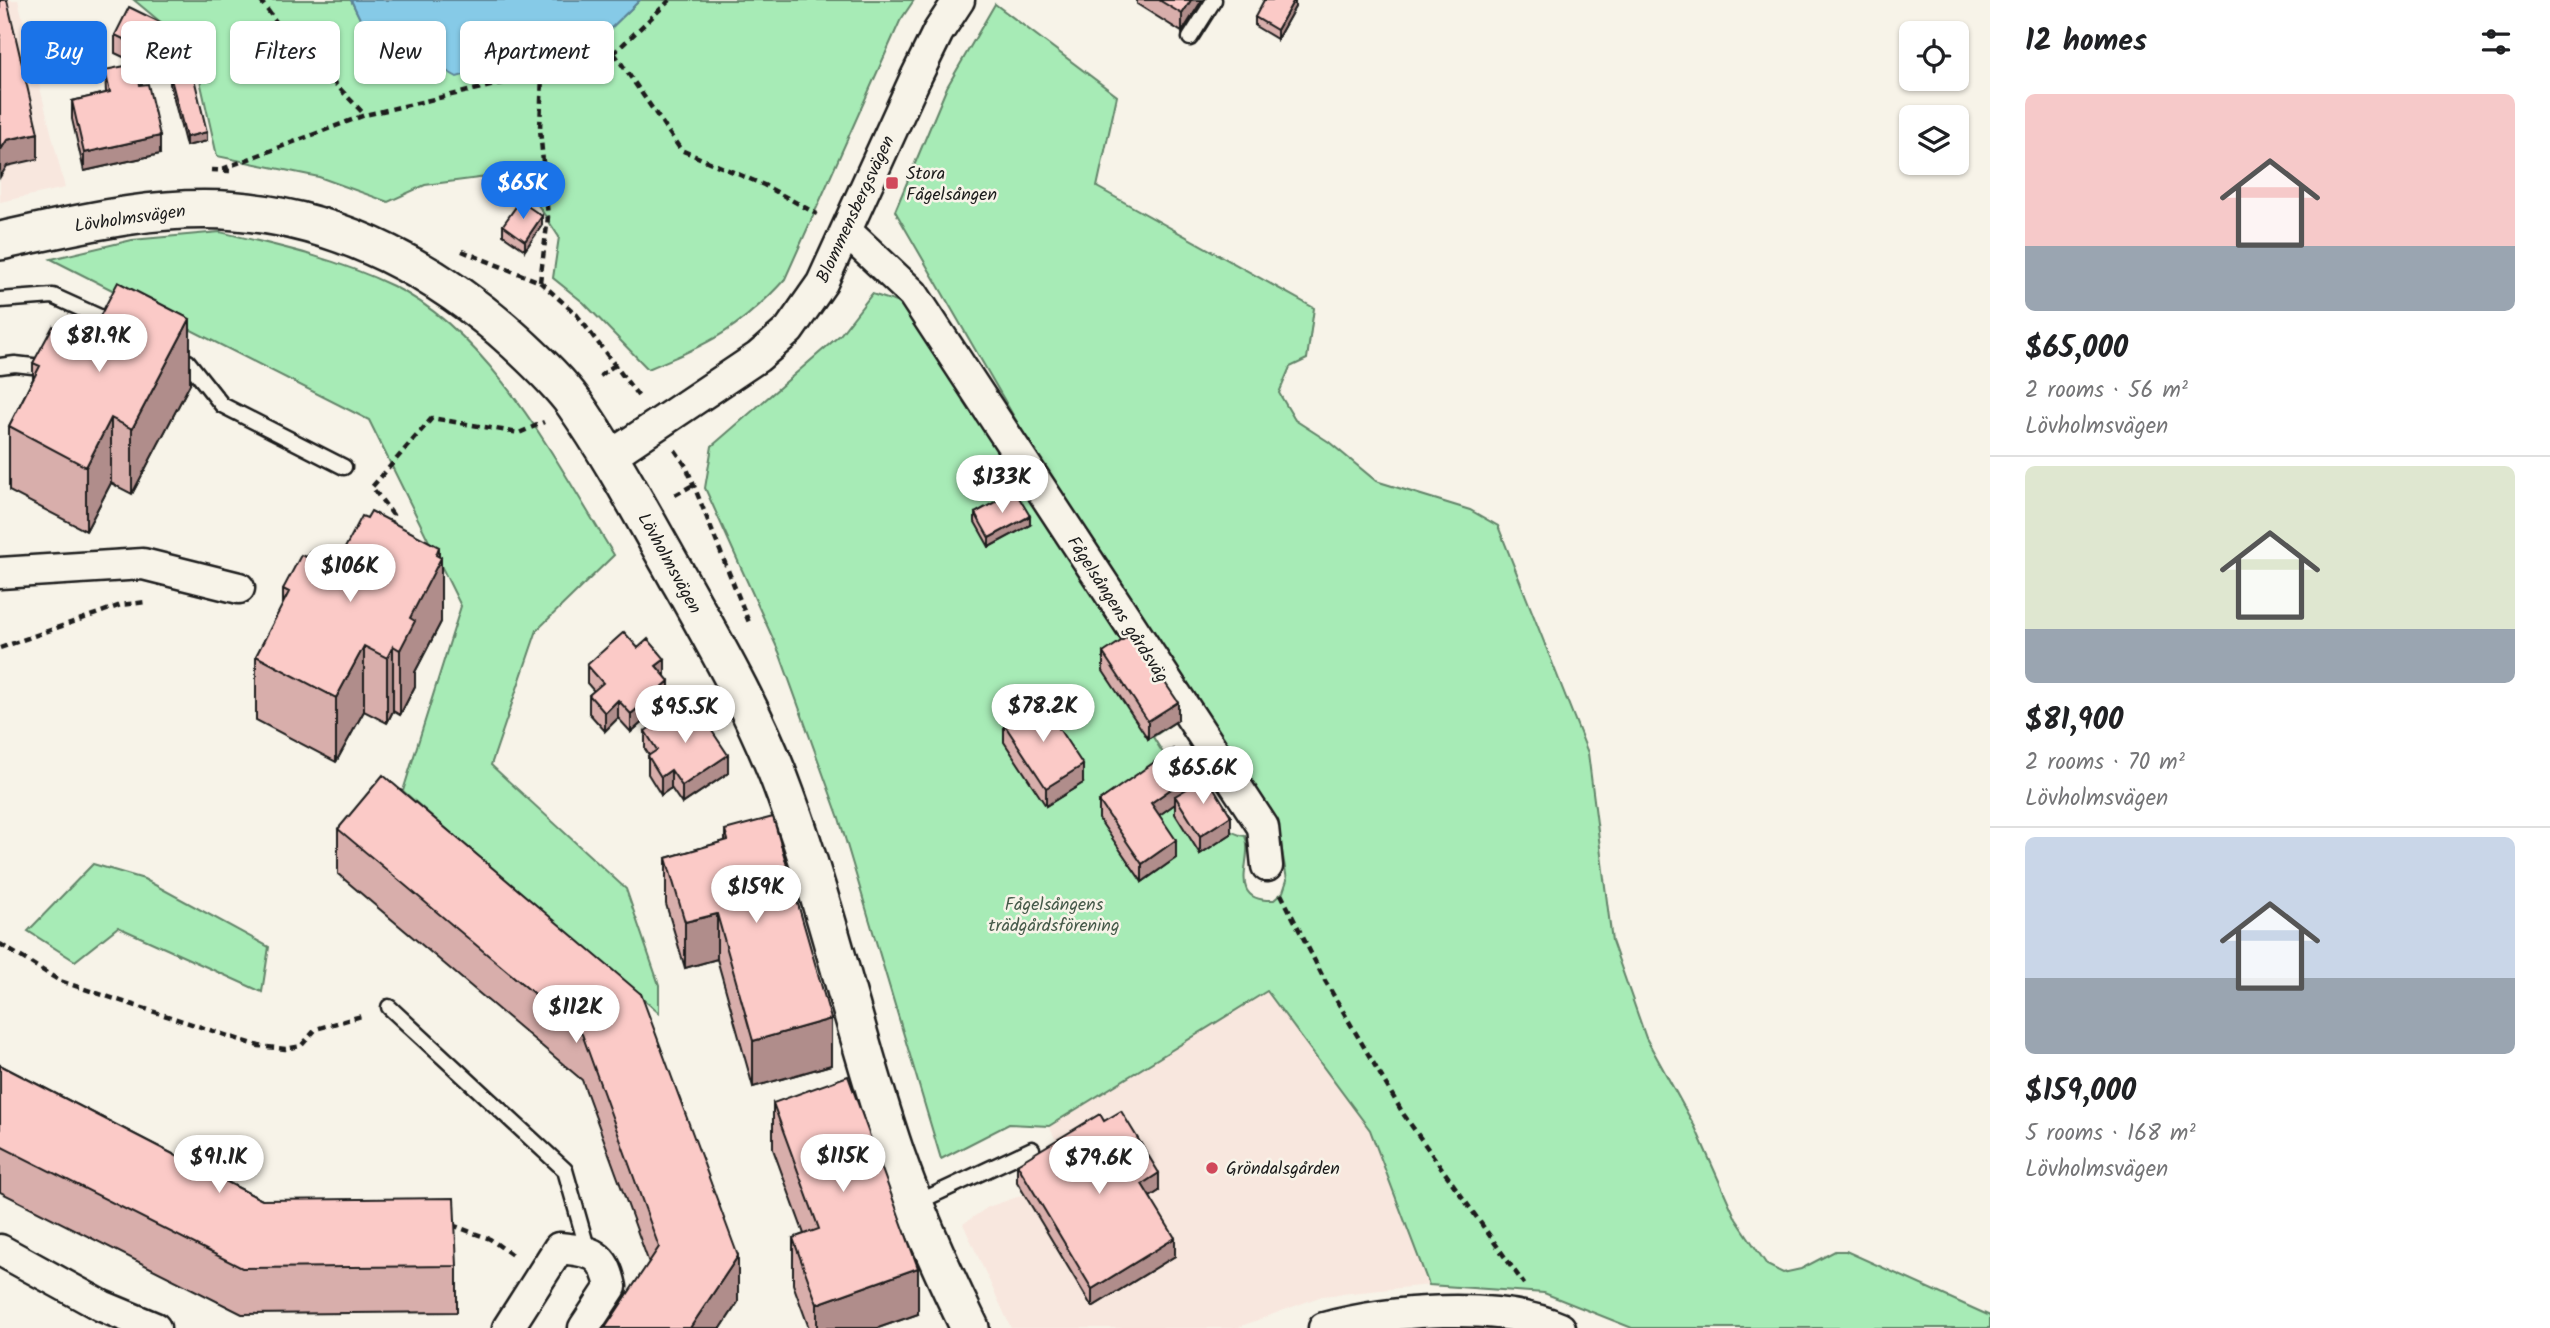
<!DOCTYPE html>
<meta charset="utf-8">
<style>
:root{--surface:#fff;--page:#f2f2f2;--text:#202124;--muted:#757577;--line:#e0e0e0;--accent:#1a73e8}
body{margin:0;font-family:Kalam,sans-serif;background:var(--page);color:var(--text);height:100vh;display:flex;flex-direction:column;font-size:26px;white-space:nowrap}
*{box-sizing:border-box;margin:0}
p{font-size:23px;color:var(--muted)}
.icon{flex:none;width:38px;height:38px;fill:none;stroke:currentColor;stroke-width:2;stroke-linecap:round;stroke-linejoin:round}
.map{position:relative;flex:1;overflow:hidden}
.details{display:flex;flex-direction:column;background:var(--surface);width:560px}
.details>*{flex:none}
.hud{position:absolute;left:21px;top:21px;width:665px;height:63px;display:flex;gap:14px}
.fabs{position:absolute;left:1899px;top:21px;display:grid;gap:14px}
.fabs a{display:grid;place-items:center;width:70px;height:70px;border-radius:10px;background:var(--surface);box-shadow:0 2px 5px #0004;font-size:35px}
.price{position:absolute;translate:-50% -60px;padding:0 16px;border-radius:24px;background:#fff;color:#222;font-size:23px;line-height:46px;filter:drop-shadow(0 2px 4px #0008)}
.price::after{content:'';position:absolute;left:50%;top:42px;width:21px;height:16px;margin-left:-10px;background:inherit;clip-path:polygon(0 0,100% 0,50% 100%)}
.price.selected{background:var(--accent);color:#fff}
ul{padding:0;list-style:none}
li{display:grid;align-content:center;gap:14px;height:371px;padding:0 35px}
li+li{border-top:2px solid var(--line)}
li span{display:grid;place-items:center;height:217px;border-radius:10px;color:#555}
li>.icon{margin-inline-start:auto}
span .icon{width:126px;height:126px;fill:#fffc;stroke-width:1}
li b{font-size:30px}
h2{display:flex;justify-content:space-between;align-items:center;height:84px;padding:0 35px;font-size:30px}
.tag{padding:0 24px;border-radius:10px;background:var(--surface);box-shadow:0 2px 5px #0004;font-size:24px;line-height:63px}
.tag.selected{background:var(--accent);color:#fff}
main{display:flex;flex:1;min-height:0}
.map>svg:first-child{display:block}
</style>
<main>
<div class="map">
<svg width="1990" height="1328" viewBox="0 0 1990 1328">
<rect width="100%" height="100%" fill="#f7f3e8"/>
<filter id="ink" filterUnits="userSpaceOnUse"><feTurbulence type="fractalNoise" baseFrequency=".0143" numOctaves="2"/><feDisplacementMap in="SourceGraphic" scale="14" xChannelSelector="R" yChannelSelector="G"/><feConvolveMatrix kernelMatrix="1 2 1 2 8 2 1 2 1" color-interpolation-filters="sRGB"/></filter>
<g filter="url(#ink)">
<path fill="#f8e7de" d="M0,0H18L65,188L0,202Z
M1267,991L1370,1130L1429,1285L1322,1296L1236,1328H1011L963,1224L988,1207L1023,1195L1017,1182L1063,1155L1049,1126Z"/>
<path fill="#a7ebb6" stroke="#628469" stroke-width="2" d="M134,0H351L362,23L606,33L640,0H914L900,21L785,279C739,330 710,343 648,369L584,303L553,278L559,237L517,173L425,185L388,202L319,177L217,156L193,49Z
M995,4L1117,96L1097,187L1314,308L1307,359L1290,367L1279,393L1295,420L1329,442L1376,481L1470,510L1498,526L1588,753L1612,941L1646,1038L1695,1127L1736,1219L1767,1265L1783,1273L1801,1269L1835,1251H1846L1990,1316V1328H1632L1544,1293L1429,1285L1370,1130L1267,991L1049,1126L1009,1124L941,1159L839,818L779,652L705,488L712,446L840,335L872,294L906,305L1178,720L1153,737C1171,766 1210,831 1245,836C1255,858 1224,902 1274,900L1283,892L1287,880L1278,827L1207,725L1076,524L895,211L947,87Z
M220,232C280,246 337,259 393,286C492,334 558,465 614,555L537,630L491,765L626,889L659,985V1013L403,791L461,606L369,420L51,259L132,240Z
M93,864L144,879L269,947L262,992L118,927L75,961L28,931Z"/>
<path fill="#86cae7" stroke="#5c8496" stroke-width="2" d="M351,0H640L606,33L457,77L362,23Z"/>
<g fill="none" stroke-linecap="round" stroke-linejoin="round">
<g stroke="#1c1c1c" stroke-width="19">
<path id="service" d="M1190,38L1214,0
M0,300L53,296L115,324
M173,354L188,362L222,405L344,467
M0,366L15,364L50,368
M389,1007L565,1170L588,1251
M916,1203L1032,1149"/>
</g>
<g stroke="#1c1c1c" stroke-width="35">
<path id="minor" d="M846,231L913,294L1263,827L1267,866
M609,457L758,357L789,330L822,283L915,79L938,32L959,0
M0,573L143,564L239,588
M0,1250L102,1306L155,1328
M508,1328L559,1248C592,1251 604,1253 611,1287L584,1328
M1324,1328C1389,1310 1497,1301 1560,1328"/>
</g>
<g stroke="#1c1c1c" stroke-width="42">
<path id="tertiary" d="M0,241C78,224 157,204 237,211C344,220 439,272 517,343C536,361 558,381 574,403C612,457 643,516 676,574C716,645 758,718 786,796C829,913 855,1035 895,1153C916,1213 942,1271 970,1328"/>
</g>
<path stroke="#1c1c1c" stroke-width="4.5" stroke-dasharray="7 5" stroke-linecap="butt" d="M260,0L277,23L365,115
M614,53L681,150L764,185L817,214
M222,169L365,115L542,74L614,53L670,0
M211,170L230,171
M462,251L540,282L577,315L639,397
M540,282L548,217L540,129L542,74
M600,376L616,364
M675,450L686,466L750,625
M675,495L693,485
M388,526L393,515L372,487L432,418L519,433L544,422
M0,648L121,605L146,602
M1281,894L1324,979L1404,1115L1524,1284
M0,944L60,981L259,1046L285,1049L301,1046L316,1029L365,1015
M452,1225L490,1239L515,1257"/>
<use href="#service" stroke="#f7f3e8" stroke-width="14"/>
<use href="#minor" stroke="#f7f3e8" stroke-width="30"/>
<use href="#tertiary" stroke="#f7f3e8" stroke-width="37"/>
</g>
<path fill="#d8aeab" stroke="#1c1c1c" stroke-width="2" d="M1137,0H1202L1182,32L1137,4Z
M1294,0H1295V7L1277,39L1255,26V17Z
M115,35L174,47L161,75L115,53Z
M105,70L140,85L160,154L84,171L72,119V101L106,93Z
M170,75L207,141L186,146L170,84Z
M503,225H542L525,250L503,235Z
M60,331L89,337L190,384L132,494L111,483L86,531L9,491V426L33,379V363Z
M975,513L1030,525L989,547L975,522Z
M306,557L336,565L439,557L441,622L415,672V686L400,715L393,711L387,723L364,711L336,762L256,720V656L283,605V589Z
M638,648L665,676L669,699L631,732L618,718L605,731L589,713V695L594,691L587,683V665Z
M1103,653L1178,720L1148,739L1103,671Z
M1004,724L1083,783L1046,806L1004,742Z
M645,731L728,773L682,804L671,788L661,795L648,774V756L649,755L645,749Z
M1191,786L1231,834L1200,854L1175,814V804L1159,815L1176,858L1142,882L1099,819V801Z
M338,829L641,994L738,1302L721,1328H605L649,1263L582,1080L338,874Z
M725,830L831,1065L753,1087L717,959L685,968L666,904V858L725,841Z
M0,1065L262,1200L457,1266V1312L242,1314L0,1192Z
M773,1103L918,1314L878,1328H809L793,1284V1238L804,1234L773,1149Z
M1104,1121L1159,1191L1150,1197L1175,1256L1092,1307L1017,1182V1164Z"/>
<path fill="#b08d8b" stroke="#1c1c1c" stroke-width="2" d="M1191,0H1202L1182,32V14Z
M1294,0H1295V7L1277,39V30Z
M174,29V47L161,75V57Z
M207,132V141L186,146V137Z
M38,133V159L7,166L0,177V151L7,140Z
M160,136V154L84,171V153Z
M542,216V225L525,250V241Z
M190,319V384L132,494V429Z
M111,418V483L86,531V467Z
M1030,516V525L989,547V538Z
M439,547V561L441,558V622L415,672V686L400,715V650L410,618Z
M364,646V711L336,762V698Z
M393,646V711L387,723V658Z
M665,659V677L656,666Z
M669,681V699L631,732V714Z
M618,700V718L605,731V713Z
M1178,702V720L1148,739V721Z
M728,755V773L682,804V786Z
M1083,765V783L1046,806V788Z
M671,770V788L661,795V777Z
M1191,775V793L1175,796V804L1151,821V803Z
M1231,816V834L1200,854V836Z
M1176,840V858L1142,882V864Z
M717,914V959L685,968V922Z
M831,1019V1065L753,1087V1041Z
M1159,1173V1191L1142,1202V1184Z
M1175,1238V1256L1092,1307V1289Z
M738,1256V1302L721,1328H690Z
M918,1268V1314L878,1328H817V1304Z"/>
<path fill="#fbcac7" stroke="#1c1c1c" stroke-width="2" d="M0,0H7L38,133L7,140L0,151Z
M1159,0H1191L1182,14Z
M1264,0H1294L1277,30L1255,17Z
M129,7L174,29L161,57L115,35Z
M135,64L140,85L148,84L160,136L84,153L72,101L110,92L105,70Z
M192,70L207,132L186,137L170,75Z
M520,201L542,216L525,241L503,225Z
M118,282L190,319L132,429L111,418L86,467L9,426L40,366L33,363L53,326L60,331L64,324L89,337Z
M1015,491L1030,516L989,538L975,513Z
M371,511L439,547L436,555L441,558L410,618L415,621L400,650L393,646L387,658L364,646L336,698L256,656L289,592L283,589L301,555L306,557L310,551L336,565L362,516L367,518Z
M624,632L638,648L648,639L665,659L656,666L669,681L631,714L618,700L605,713L589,695L603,683L587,665Z
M1132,634L1178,702L1148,721L1103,653Z
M1040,700L1083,765L1046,788L1004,724Z
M692,701L728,755L682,786L671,770L661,777L648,756L657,750L645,731Z
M1173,749L1191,775L1151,803L1176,840L1142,864L1099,801Z
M383,775L641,994L738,1256L690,1328H605L659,1247L582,1034L338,829Z
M1207,777L1231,816L1200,836L1175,796Z
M773,817L831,1019L753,1041L717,914L685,922L666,858L728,840L725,830Z
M0,1065L262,1200L454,1198L457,1266L242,1268L0,1146Z
M848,1076L918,1268L817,1304L793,1238L819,1229L773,1103Z
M1121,1111L1159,1173L1142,1184L1175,1238L1092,1289L1017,1164L1100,1114L1104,1121Z"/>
</g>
<g fill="#d1495b" stroke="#f7f3e8" stroke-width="2.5">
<rect x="885" y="176" width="14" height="14" rx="3.5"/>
<circle cx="1212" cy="1168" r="7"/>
</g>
<g text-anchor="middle" stroke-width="5" stroke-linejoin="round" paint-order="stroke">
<g font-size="18" fill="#1c1c1c" stroke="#f7f3e8" text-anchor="start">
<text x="906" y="179">Stora<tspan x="906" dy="21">Fågelsången</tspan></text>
<text x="1226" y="1174">Gröndalsgården</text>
</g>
<g font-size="18" fill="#1c1c1c" stroke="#f7f3e8">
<text transform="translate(855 209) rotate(-65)" y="6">Blommensbergsvägen</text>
<text transform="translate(130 218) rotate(-8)" y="6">Lövholmsvägen</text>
<text transform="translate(670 563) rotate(61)" y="6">Lövholmsvägen</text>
<text transform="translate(1118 609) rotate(57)" y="6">Fågelsångens gårdsväg</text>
</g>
<g font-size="18" fill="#465a4a" stroke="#f7f3e8">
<text x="1054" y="910">Fågelsångens<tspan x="1054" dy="21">trädgårdsförening</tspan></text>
</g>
</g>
</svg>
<div class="fabs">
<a><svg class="icon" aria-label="locate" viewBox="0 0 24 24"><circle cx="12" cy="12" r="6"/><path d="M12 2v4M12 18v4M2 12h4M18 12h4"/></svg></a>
<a><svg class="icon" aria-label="layers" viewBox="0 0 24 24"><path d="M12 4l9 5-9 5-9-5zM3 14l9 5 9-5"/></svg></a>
</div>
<b class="price selected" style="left:523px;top:221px">$65K</b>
<b class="price" style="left:99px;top:374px">$81.9K</b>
<b class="price" style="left:1002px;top:515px">$133K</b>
<b class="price" style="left:350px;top:604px">$106K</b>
<b class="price" style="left:1043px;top:744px">$78.2K</b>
<b class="price" style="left:685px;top:745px">$95.5K</b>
<b class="price" style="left:1203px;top:806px">$65.6K</b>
<b class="price" style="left:756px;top:925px">$159K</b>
<b class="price" style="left:576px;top:1045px">$112K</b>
<b class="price" style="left:843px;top:1194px">$115K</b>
<b class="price" style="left:219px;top:1195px">$91.1K</b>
<b class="price" style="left:1099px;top:1196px">$79.6K</b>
<div class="hud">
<a class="tag selected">Buy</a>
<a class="tag">Rent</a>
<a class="tag">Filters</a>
<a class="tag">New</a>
<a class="tag">Apartment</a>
</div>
</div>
<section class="details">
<h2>12 homes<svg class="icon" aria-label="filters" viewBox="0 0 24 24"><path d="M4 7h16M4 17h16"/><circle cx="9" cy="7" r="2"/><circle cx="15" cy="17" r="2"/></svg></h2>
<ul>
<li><span style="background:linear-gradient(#f6c9c9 70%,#9aa5b1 0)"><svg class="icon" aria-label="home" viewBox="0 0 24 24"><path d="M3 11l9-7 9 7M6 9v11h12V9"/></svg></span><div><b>$65,000</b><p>2 rooms · 56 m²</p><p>Lövholmsvägen</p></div></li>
<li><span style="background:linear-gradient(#dfe7d0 75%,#9aa5b1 0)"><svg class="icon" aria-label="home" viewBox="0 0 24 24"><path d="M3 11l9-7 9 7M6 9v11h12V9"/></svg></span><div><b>$81,900</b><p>2 rooms · 70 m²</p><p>Lövholmsvägen</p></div></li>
<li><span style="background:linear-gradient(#c9d6e8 65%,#9aa5b1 0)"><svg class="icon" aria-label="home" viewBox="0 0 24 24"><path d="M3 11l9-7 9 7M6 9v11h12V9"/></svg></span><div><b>$159,000</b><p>5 rooms · 168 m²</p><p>Lövholmsvägen</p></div></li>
</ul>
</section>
</main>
